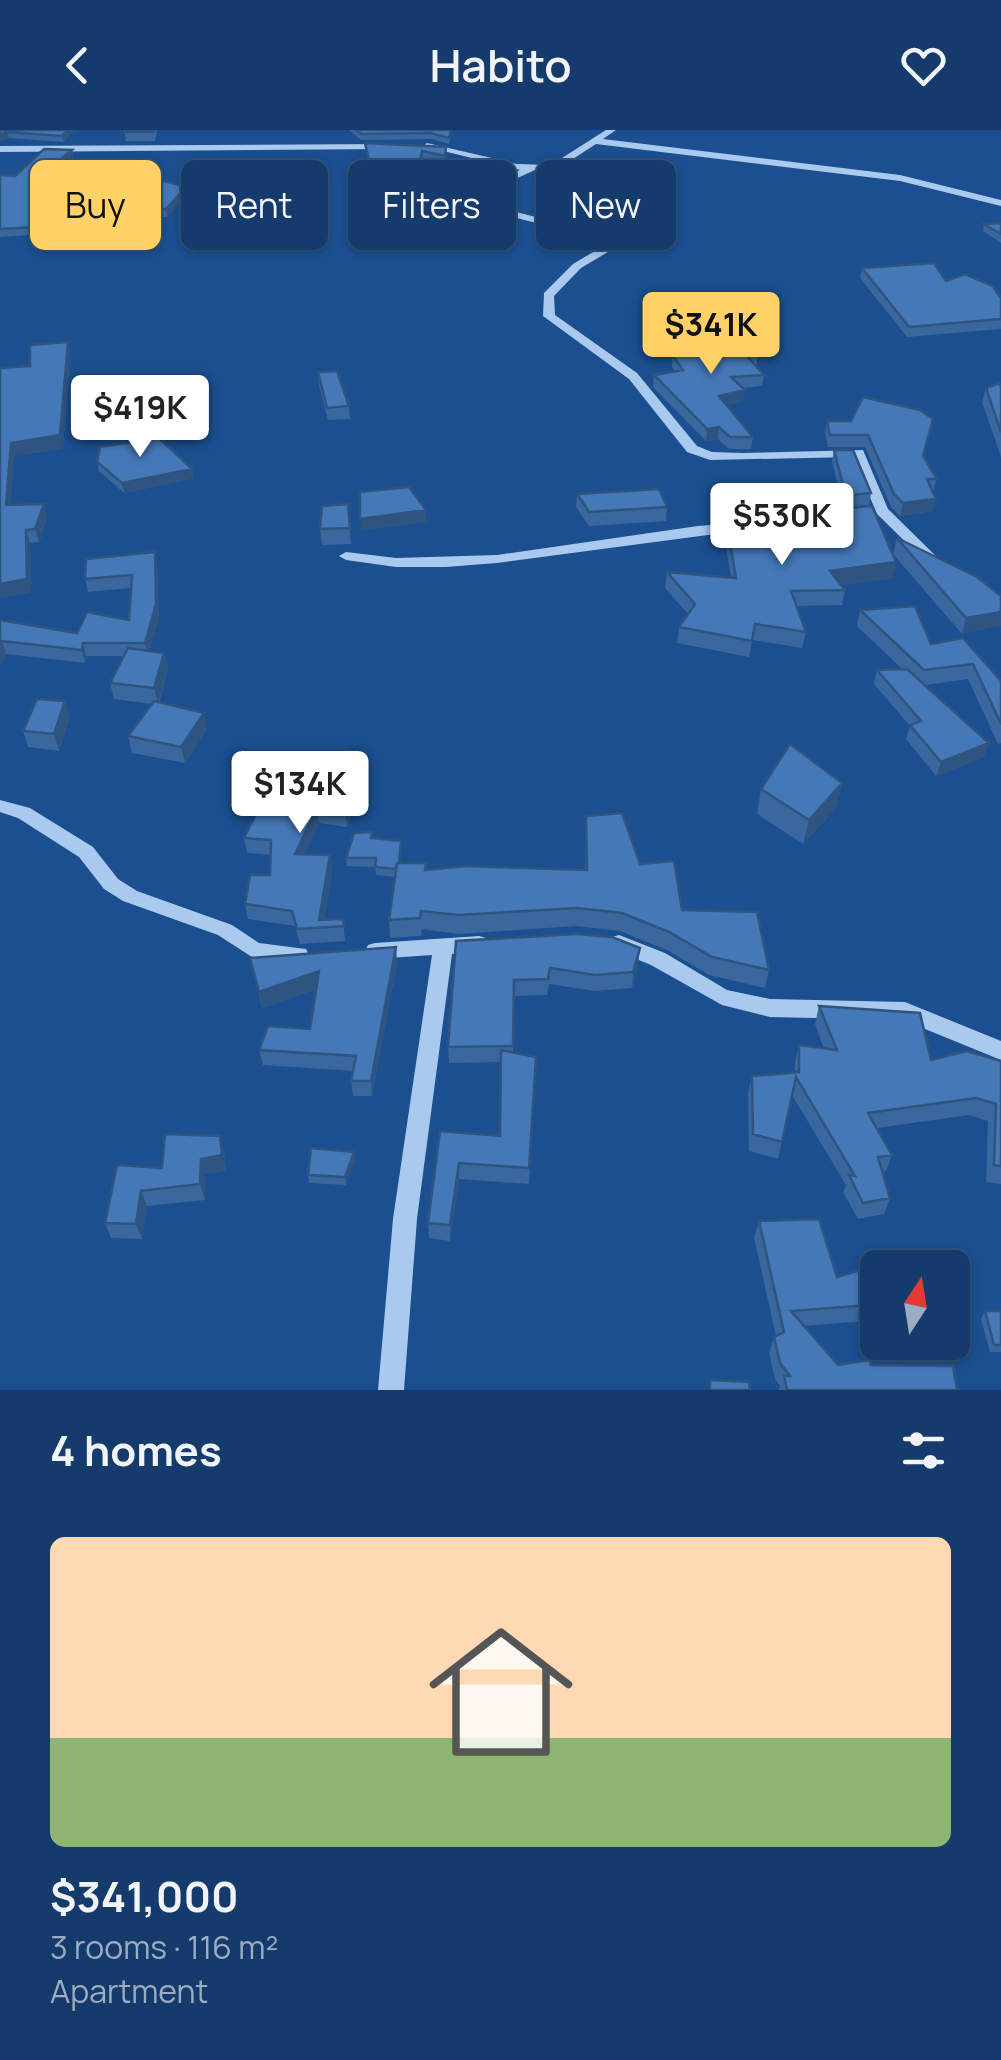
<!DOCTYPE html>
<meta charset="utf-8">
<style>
:root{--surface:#143b6b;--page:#1d4271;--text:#f1f3f6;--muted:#9dadc1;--line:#33557e;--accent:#ffd166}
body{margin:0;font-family:Manrope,sans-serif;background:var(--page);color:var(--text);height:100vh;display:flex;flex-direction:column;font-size:38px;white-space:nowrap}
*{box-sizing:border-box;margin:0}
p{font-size:32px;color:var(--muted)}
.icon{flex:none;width:55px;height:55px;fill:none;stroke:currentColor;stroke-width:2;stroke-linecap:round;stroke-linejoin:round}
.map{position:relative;height:1260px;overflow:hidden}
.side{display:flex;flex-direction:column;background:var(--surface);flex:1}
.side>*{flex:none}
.top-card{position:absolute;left:30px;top:30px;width:942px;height:90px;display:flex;gap:20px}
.needle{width:65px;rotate:12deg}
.buttons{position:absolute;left:860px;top:1120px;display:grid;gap:20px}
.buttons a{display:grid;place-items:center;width:110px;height:110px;border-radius:15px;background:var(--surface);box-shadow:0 2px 8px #0004,0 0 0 2px var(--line);font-size:50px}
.price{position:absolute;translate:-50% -85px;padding:0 22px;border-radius:10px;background:#fff;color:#222;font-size:32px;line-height:65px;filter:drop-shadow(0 2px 5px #0008)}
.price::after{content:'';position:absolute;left:50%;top:60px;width:30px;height:22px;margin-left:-15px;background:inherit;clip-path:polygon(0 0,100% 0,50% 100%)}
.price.current{background:var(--accent);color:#111}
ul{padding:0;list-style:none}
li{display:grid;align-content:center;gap:20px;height:530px;padding:0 50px}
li+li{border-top:2px solid var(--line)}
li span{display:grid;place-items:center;height:310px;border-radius:15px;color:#555}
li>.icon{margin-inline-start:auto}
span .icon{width:180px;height:180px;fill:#fffc;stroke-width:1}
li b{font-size:42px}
h2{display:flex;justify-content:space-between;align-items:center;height:120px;padding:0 50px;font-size:42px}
.pill{padding:0 35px;border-radius:15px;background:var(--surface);box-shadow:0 2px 8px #0004,0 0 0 2px var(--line);font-size:35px;line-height:90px}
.pill.current{background:var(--accent);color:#111}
header{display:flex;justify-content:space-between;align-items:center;height:130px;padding:0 50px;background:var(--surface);font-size:45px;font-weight:600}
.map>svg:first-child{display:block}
</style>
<header><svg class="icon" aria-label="back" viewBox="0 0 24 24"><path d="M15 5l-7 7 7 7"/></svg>Habito<svg class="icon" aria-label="heart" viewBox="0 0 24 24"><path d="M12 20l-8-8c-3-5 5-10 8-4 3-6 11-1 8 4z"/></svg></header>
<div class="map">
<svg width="1001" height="1260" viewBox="0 0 1001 1260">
<rect width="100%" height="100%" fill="#1b4f8f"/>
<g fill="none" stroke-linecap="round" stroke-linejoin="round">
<path fill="#a9c9ee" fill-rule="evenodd" d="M606,0H616L603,9L900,45L1001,70V76L900,51L596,14L556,40H535L473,68L480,73L623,109V113L581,138L554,166L555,185L637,243L697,316L712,322L743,323L863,320L888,379L943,433V439H933L877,384L853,327L710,330L687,322L629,249L543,186L544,163L573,134L610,112L474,77L463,69L467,62L520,40L423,16L427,13L517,34L551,35Z
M389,14L386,19L0,22V16Z
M748,392L753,393V399L497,433L446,437H396L346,430L339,426L346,422L396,428L497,425L698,396Z
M0,670L30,678L93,717L118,749L137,761L232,795L259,813L306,819L309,825L306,831L299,833L255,829L218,805L123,771L104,759L79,727L18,688L0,682Z
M619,805L665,823L727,860L770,869L905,872L1001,911V930L903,890L770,887L722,875L651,835L612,819L609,813L612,807Z
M479,806L486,808L489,814L486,820L452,824L417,1089L404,1260H378L393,1089L432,825L375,829L368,827L365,821L368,815L375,813Z"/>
</g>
<path fill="#3a679d" d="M0,0H74L64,12L9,8L0,11Z
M124,0H157L155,11H126Z
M349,0H452L449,14L431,9L361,10Z
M365,13L446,17L445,35L422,31L419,53L372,54Z
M72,20L73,27L47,50L119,58L186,57L187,64L167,87H159L154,98L85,97L77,102L0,107V45L15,46Z
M1001,93V113L983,101L984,94Z
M862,138L946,151L1001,168V199L907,207L860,148Z
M673,178L710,201L758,225L756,236L764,245L762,256L742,258L743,271L727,275L753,307L751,319H729L718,309L706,311L653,257L654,245L675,241L672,237L673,226L696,224L672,188Z
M68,212L70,224L63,318L14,326L10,375L47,387L39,412L30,413L31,462L0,468V238L30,236Z
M318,242L349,276L350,289L328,290L319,255Z
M112,254L156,300L158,308L194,348L124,363L99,341L97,332L152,309L134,300L114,266Z
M1001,257V327L982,272L986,258Z
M827,291H851L923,327L937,349L933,361V381L900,386L891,377L865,317H828L825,303Z
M834,320L871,363L869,375L734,387L727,372L729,360L808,363L839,360L832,331Z
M577,364L667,377L666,391L589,396L576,377Z
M348,374L351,414L322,415L320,399Z
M726,389L896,432L892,448L841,455L845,460L842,475L797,476L806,502L802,518L752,510L749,527L677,513L679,497L688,484L665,458L667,442L731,447L724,404Z
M897,408L1001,465L962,504L893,424Z
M157,435L159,488L149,521L164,523L168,539L159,573L207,599L185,633L132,623L128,606L152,574L114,569L110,553L124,526H86L85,533L6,524L0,536V490L77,503L129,490L131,458L88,462L85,449Z
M860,480L931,514L963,508L1001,551V613L998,614L968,549L925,555L984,627L936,646L906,609L910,596L874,554L877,540L902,539L857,496Z
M70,587L59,621L28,617L23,601Z
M364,625L365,640L347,697L319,693L304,724L330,725L332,740L324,790L343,789L345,811L300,814L295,796L248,789L245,774L270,745V725L247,723L244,708L275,666L341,631Z
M842,653L836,678L803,714L757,684L761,659Z
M586,686L640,734L682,780L769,840L765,858L709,845L667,820L620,801L576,796L459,804L422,799L421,806L390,808L389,790L395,747L376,745L375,737L347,736L346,728L372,708L401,720L400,733L427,740H585Z
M456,811L640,818L638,834L632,858L594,861L549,854L547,865L514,866L513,922L536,927L529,1054L459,1049L450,1111L429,1108L428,1093L440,1001L500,1006L501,932L449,933L448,917Z
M250,828L397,832L372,966H353L351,951L353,941L263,935L259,920L310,899L316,859L262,878Z
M819,876L931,930L1001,931V1054L986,1052L988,991L969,985L877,998L892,1025L886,1041L882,1042L890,1068L884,1084L858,1089L843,1062L846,1055L792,965L778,1029L749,1021L748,963L752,946L795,942V932L799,915L824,919L815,894Z
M220,1006L224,1022L226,1040L205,1044V1070L147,1076L142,1109L111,1108L105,1093L162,1038Z
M354,1022L355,1030L346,1055L309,1053L308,1045Z
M759,1091L837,1147L878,1138V1206L868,1207L863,1191L804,1196L838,1235H871L957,1260H779L780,1256L775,1249L769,1223L774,1207L776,1206L754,1107Z
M985,1181H1001V1222H990L981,1189Z"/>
<path fill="#305480" d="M68,0H74L64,12L62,6Z
M7,2L9,8L0,11V4Z
M72,20L73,27L39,57L37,49Z
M186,57L187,64L167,87L166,79Z
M158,79L159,87L154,98L153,90Z
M83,89L85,97L77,102L76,95Z
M68,212L70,224L63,318L14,326L9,388L6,375L11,313Z
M745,260L743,271L718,278L719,266Z
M719,297L718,309L706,311L707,299Z
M192,339L194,348L124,363L122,353Z
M936,369L933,381L900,386L903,373Z
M44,374L47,387L39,412L35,399Z
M426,380V392L361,401L360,389Z
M26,400L30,413L31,462L0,468V454Z
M155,422L157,435L159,488L148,526L145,513Z
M896,432L892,448L827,457L830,441Z
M1001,482V496L962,504L966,488Z
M2,511L6,524L0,536V514Z
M83,513L86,526L85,533L82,520Z
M164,523L168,539L158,574L154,558Z
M65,571L70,587L59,621L54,604Z
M204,583L207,599L185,633L181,617Z
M989,613L984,627L936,646L941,632Z
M364,625L365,640L347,697L345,683Z
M842,653L836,678L803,714L809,690Z
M317,678L319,693L297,739L295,724Z
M330,725L332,740L323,797L319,790Z
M396,817L397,832L372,966L371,951Z
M640,818L638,834L632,858L633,842Z
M319,841L321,857L262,878L259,862Z
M220,1006L224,1022L226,1040L205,1044V1070L200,1054L201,1029Z
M354,1022L355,1030L346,1055L345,1047Z
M459,1033V1049L450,1111V1095Z
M141,1061L147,1076L142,1109L136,1094Z"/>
<path fill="#4478b7" stroke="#305480" stroke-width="2.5" d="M0,0H68L62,6L7,2L0,4Z
M124,0H154L153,2H124Z
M356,0H451L449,8L431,3L361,4Z
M365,13L446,17L445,26L422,21L418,43L372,44Z
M44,19L72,20L37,49L119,58L127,48L157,49L186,57L166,79H158L153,90L83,89L76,95L0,99V45L15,46Z
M1001,93V104L984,94Z
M934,133L946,151L965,144L993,156L1001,168V189L909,197L862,138Z
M673,178L710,201L728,199L758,225L745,224L764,245L731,247L745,260L719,266L753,307H730L719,297L707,299L654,245L683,240L673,226L704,224Z
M68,212L60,305L11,313L6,375L44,374L35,399L26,400L27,449L0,454V238L30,236V215Z
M337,241L349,276L327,278L318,242Z
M136,251L156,300L131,288L112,254Z
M999,253L1001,257V302L986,258Z
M863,267L920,280L933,289L923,326L937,349H927L936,369L903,373L894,364L868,305H830L827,291H851Z
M159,308L192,339L122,353L97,332L100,317Z
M834,320H853L871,363L736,376L729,360L800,354L808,363L844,359Z
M409,357L426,380L360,389V362Z
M659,359L667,377L589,382L577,364Z
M348,374L350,398L320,399L322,376Z
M872,376L896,432L830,441L845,460L791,461L806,502L755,494L752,511L679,497L695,474L667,442L736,448L726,389Z
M897,408L977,447L1001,466V482L966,488Z
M155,422L156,474L145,513H83L82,520L2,511L0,514V490L77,503L87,482L129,490L132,445L85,449L86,429Z
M915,476L931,514L963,508L1001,551V594L973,534L924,540L860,480Z
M128,518L164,523L154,558L110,553Z
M907,539L989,613L941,632L910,595L921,591L877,540Z
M37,569L65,571L54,604L23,601Z
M154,571L204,583L181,617L128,606Z
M790,614L842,653L809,690L761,659Z
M345,620L364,625L345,683L317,678L295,724L330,725L319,790L343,789L344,796L297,799L292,781L245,774L250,745H270L271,710L244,708L266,664L275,666L285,626L341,631Z
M622,683L640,734L674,731L682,780L757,782L769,840L712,827L669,802L622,783L577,778L458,785L421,781L420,788L389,790L397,733H426L425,740L464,736L587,740L586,686Z
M372,702L371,708L401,711L399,733H397L396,739L375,737L376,728H346L354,703Z
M577,804L612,807L640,818L633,842L595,845L550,838L548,849L514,850L513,916L448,917L456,811Z
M396,817L371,951H351L356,926L259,920L268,896L310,899L319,841L259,862L250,828Z
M819,876L920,883L931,930L967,921L1001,931V1036L994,1035L996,974L976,968L868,983L892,1025L878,1027L890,1068L863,1073L849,1045L855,1046L796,947L782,1012L753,1004L752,946L799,942V915L837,920Z
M501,920L536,927L529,1038L459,1033L450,1095L428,1093L440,1001L500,1006Z
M165,1004L220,1006L222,1025L201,1029L200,1054L141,1061L136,1094L105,1093L117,1035L162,1038Z
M311,1018L354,1022L345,1047L308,1045Z
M819,1089L837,1147L912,1125L915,1138H878V1191H875L869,1175L791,1181L838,1235L870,1230L871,1235L953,1236L957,1260H787L784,1246H790L780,1233L774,1207L784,1202L759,1091Z
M985,1181H1001V1215H994Z
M710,1250L749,1252L750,1260H710Z"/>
</svg>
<div class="buttons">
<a><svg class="needle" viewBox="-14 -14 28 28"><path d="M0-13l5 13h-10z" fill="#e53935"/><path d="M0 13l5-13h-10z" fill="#9dadc1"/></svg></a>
</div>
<b class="price current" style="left:711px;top:247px">$341K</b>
<b class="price" style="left:140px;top:330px">$419K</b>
<b class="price" style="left:782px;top:438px">$530K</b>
<b class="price" style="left:300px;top:706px">$134K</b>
<div class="top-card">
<a class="pill current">Buy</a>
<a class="pill">Rent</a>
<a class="pill">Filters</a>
<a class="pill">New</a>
</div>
</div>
<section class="side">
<h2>4 homes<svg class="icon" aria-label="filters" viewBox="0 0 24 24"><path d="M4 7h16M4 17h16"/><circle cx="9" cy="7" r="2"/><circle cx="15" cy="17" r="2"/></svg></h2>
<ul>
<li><span style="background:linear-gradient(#ffd9b3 65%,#8fb573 0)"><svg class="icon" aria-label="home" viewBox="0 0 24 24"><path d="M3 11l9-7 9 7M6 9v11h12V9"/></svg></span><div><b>$341,000</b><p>3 rooms · 116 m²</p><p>Apartment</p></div></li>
</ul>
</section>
